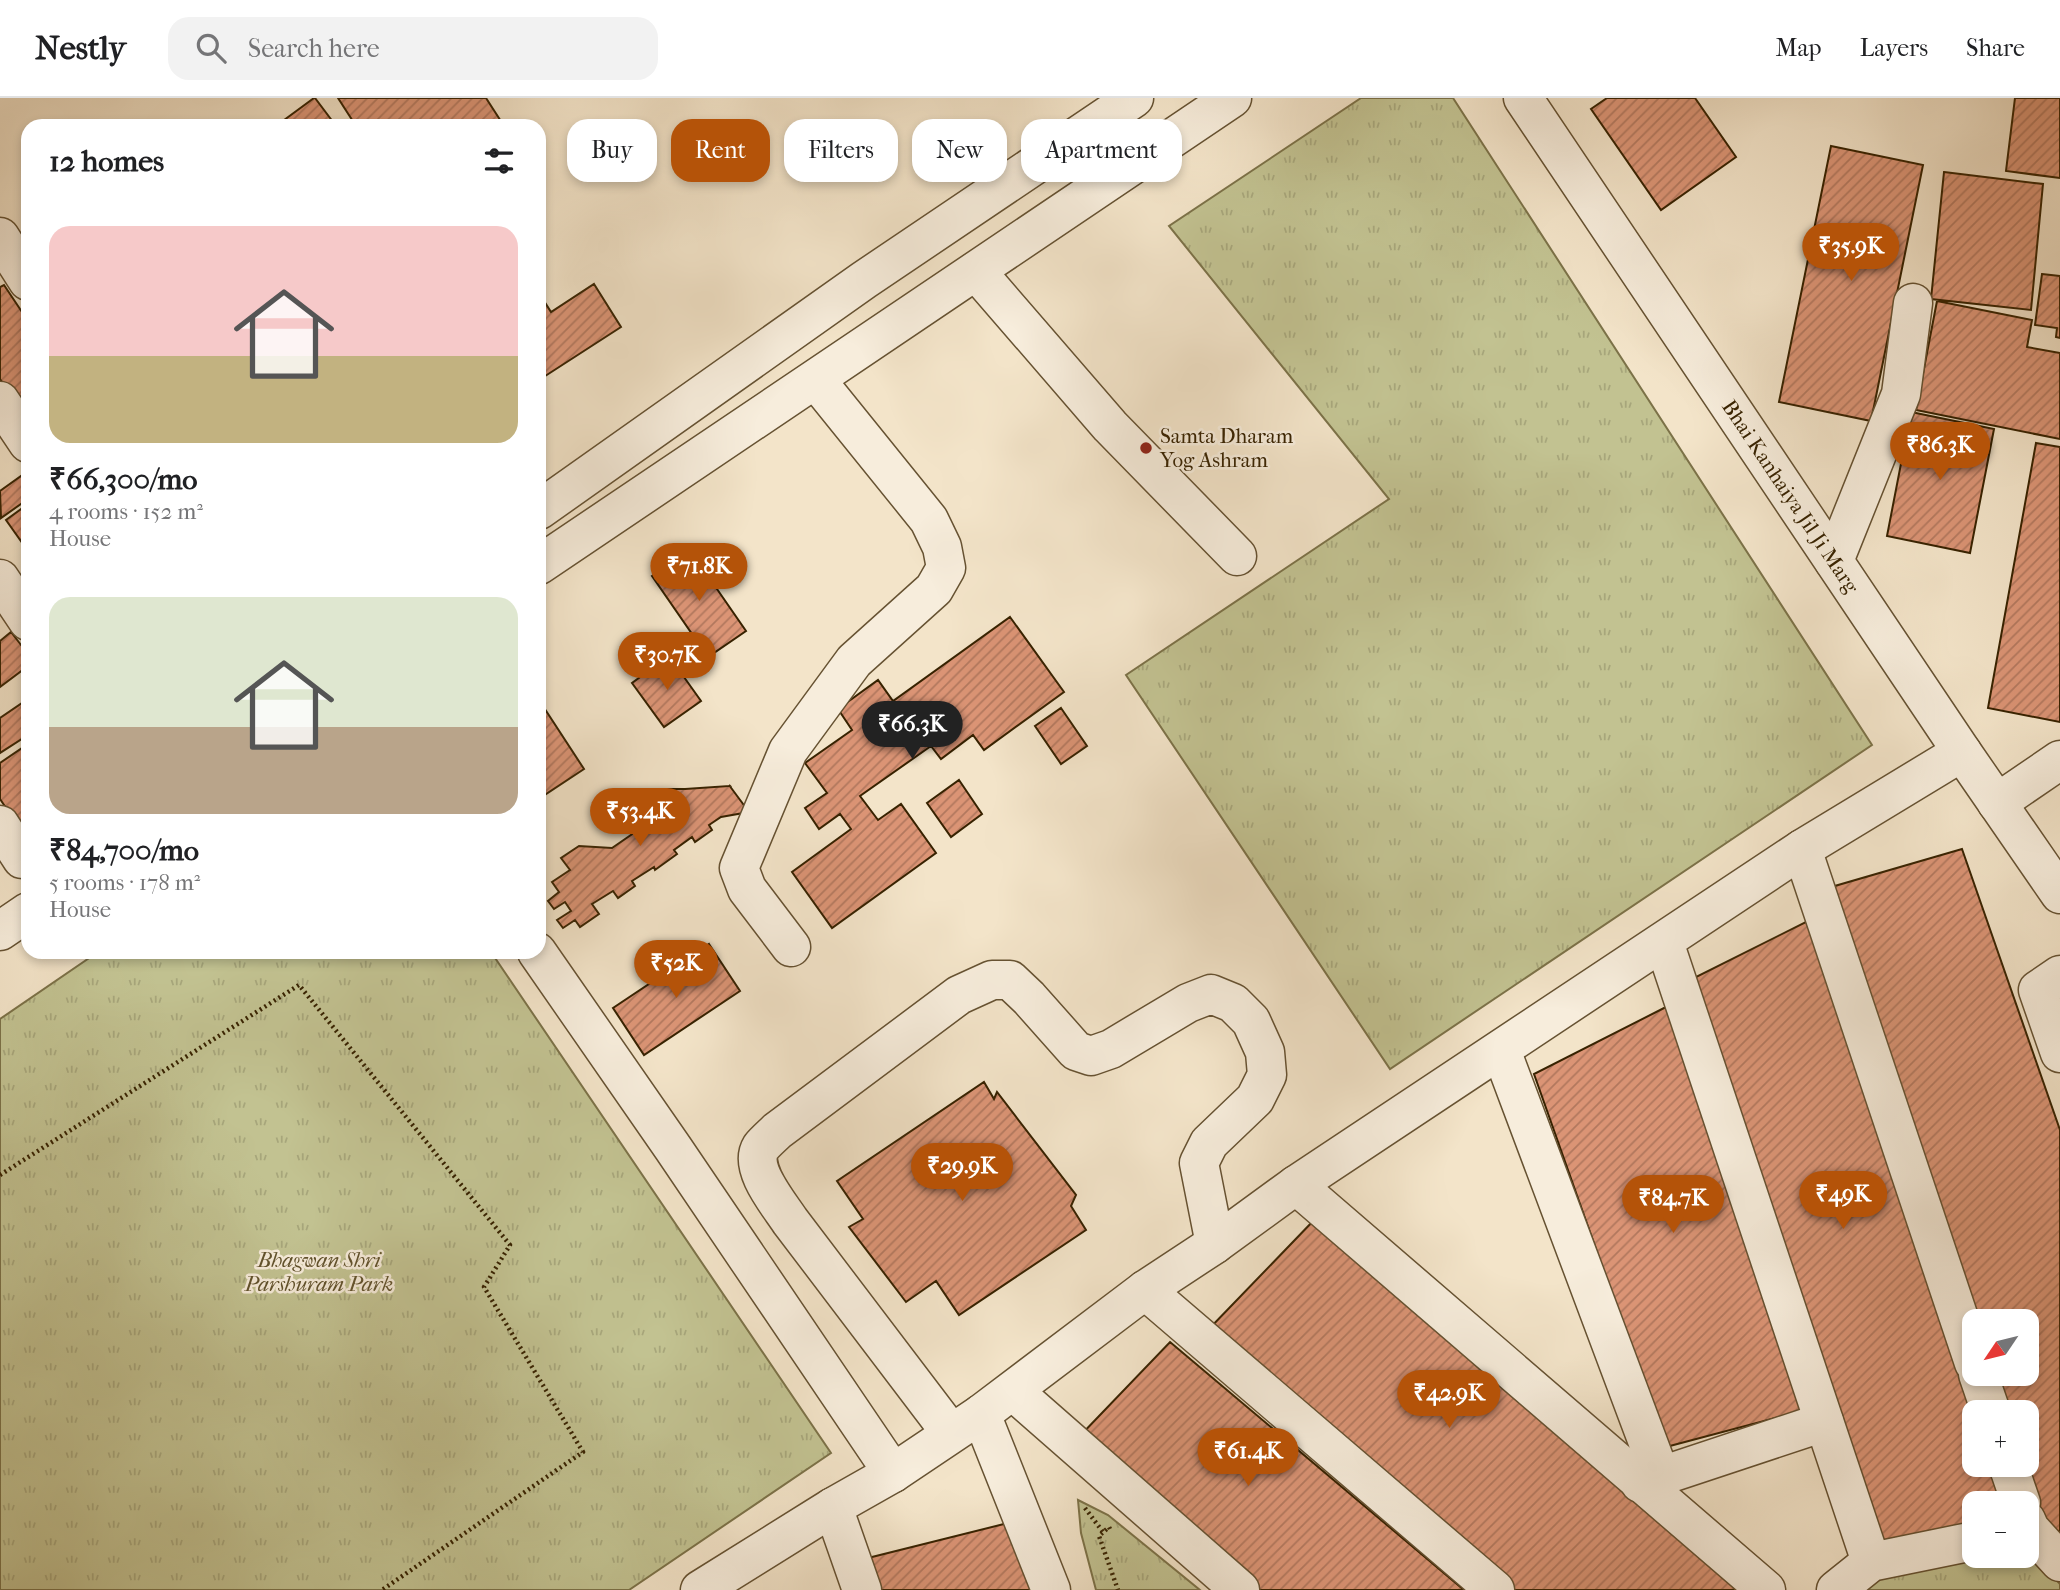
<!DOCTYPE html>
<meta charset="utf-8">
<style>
:root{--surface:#fff;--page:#f2f2f2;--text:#202124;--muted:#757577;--line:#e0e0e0;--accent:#b45309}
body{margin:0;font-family:"IM FELL French Canon",serif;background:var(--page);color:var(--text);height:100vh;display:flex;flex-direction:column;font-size:26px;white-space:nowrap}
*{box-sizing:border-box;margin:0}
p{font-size:23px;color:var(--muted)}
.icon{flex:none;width:38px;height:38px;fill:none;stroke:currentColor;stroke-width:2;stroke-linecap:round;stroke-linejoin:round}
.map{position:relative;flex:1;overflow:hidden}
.details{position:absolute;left:21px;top:21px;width:525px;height:840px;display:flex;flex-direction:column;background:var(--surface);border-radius:21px;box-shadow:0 4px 10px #0003}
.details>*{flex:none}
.hud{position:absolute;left:567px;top:21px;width:665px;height:63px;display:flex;gap:14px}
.needle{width:46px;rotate:235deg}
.controls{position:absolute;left:1962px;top:1211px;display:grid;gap:14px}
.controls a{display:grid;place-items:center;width:77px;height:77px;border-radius:14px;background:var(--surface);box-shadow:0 4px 10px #0003;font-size:35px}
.price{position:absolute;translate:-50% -60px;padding:0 16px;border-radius:24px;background:var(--accent);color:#fff;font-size:23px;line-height:46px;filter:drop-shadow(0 2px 4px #0008)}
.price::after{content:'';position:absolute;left:50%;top:42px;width:21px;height:16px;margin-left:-10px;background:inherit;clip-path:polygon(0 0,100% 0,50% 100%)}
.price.selected{background:#222;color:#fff}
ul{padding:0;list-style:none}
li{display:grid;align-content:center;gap:14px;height:371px;padding:0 28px}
li span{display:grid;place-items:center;height:217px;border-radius:21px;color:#555}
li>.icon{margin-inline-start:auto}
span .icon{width:126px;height:126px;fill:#fffc;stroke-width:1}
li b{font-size:30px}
h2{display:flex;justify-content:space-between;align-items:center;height:84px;padding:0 28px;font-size:30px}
.tag{padding:0 24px;border-radius:21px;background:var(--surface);box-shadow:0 4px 10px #0003;font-size:24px;line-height:63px}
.tag.selected{background:var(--accent);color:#fff}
header{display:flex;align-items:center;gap:42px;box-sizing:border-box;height:98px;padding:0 35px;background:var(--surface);border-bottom:2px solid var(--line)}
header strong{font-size:33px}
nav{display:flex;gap:38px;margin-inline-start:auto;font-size:24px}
.search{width:490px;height:63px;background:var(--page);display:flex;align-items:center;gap:18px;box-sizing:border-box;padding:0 24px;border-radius:21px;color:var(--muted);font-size:26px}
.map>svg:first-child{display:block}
</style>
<header>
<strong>Nestly</strong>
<div class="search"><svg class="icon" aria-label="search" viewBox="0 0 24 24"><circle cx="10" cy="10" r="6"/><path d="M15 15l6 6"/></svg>Search here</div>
<nav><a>Map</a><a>Layers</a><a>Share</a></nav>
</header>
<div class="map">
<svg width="2060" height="1492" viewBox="0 0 2060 1492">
<defs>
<pattern id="grass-tufts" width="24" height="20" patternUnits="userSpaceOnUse" patternTransform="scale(1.75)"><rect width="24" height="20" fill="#c2c291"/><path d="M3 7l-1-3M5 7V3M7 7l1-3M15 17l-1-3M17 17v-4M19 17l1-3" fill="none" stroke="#a7a67b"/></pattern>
<pattern id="building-hatch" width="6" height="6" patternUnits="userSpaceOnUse" patternTransform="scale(1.75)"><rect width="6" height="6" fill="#db9475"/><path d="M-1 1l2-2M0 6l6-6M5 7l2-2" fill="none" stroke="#b2785e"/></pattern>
</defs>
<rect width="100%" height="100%" fill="#f3e4c9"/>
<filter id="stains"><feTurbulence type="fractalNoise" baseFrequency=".00286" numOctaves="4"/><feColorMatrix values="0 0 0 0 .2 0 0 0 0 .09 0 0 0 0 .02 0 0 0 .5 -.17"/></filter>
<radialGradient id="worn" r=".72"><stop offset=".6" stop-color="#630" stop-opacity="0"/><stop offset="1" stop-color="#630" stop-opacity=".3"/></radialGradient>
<path fill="url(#grass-tufts)" stroke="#7c7248" stroke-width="2" d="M1361,0H1453L1872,647L1390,971L1126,577L1389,401L1169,128Z
M98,854H491L831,1355L629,1492H0V921Z
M1078,1402L1108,1417L1200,1492H1096L1081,1435Z
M2027,1449L2060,1486V1492H1861L1875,1480L1976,1458H2026Z"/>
<path fill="url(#building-hatch)" stroke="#372200" stroke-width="2" d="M315,0L336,28H276L314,0Z
M338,0H486L504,28H356Z
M1607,0H1695L1736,59L1661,112L1591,11Z
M2015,0H2060V80L2006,73Z
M1831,48L1923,67L1871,323L1779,304Z
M1944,74L2043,86L2031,212L1931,201Z
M2042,176L2060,178V240L2056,239L2057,230L2035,227Z
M594,186L621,229L539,282V195L551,214Z
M4,187L28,223V295L15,303L0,281V189Z
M1937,203L2032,222L2027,249L2060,255V341L1916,312Z
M1911,314L1994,331L1970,455L1887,438Z
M2036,345L2060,349V624L1988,610Z
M28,373V401L1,420L0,393Z
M28,406V453L6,422Z
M690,452L746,533L708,559L652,478Z
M1010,519L1064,594L984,652L973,637L941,661L931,648L860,698L878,722L901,706L936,755L832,830L792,774L851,731L840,716L819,731L805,710L827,695L805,665L852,632L838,611L878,582L893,603Z
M11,534L28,556V568L0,589V543Z
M669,558L701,603L664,629L632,585Z
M28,601V637L0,655V620Z
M539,602L584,671L543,698L539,692Z
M1061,610L1087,648L1061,666L1035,628Z
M28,646V727L21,732L0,701V665Z
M959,682L982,716L951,739L927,705Z
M729,687L749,714L721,719L709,727L712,732L695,744L692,739L674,752L677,756L655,772L654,769L632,783L635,788L618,800L613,793L592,806L599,816L580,829L575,822L563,830L557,822L571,813L565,804L554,811L548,803L559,794L552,784L570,772L561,760L579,748L612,750L654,721L641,703L657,691H685L730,688Z
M1962,751L2060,1032V1433L2048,1435L2024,1367H2026V1314H2005L1992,1276H2026V1223H1974L1821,792Z
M1822,816L1974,1314V1367H1998L2011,1405H1974V1428L1874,1446L1680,887Z
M709,846L740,893L644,957L613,910Z
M1668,908L1817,1309L1666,1349L1534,976Z
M984,984L994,1001L997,994L1076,1097L1071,1108L1086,1132L959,1217L936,1183L906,1204L849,1129L863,1121L837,1083Z
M1317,1119L1746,1492H1510L1207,1233Z
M1170,1244L1464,1492H1256L1077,1341Z
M1012,1424L1032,1492H880L868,1460Z"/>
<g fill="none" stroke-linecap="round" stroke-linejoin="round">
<g stroke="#665232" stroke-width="41">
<g id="minor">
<path id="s1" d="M1523,0L1962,654L2060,796"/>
<path d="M0,139L28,183"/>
<path d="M976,173L1110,328L1237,458"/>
<path d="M0,303L28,345"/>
<path d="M539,412L864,182L1134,0"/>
<path d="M1834,463L1901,296L1913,205"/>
<path d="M539,467L1232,0"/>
<path d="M0,481L28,523"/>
<path d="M1997,705L2060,662"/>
<path d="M0,727L22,761"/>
<path d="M1802,751L1974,1265"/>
<path d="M0,833L28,814"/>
<path d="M1664,844L1871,1464"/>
<path d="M791,849L747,791L739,770L788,653L854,563L934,491L946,470L942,449L929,422L816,282"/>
<path d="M537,854L673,1050L893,1375"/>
<path d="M2060,877L2038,892L2060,955"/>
<path d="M1501,952L1661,1379"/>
<path d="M1296,1087L1766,1492"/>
<path d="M1145,1192L1495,1492"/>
<path d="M1978,1276L1991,1314"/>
<path d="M1013,1293L1240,1492"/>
<path d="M981,1316L1051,1492"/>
<path d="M951,1335L790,1123C779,1106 748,1070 761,1049C765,1044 772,1038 777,1033L959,897L992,882H1010L1029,900L1076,953L1091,958L1111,951L1188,905L1211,896L1233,905L1251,923L1265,954L1267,977L1255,1001L1209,1045L1199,1065L1215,1146"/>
<path d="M2008,1367L2021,1405"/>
<path d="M1640,1385L1824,1324"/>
<path d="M833,1409L862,1492"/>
<path d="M2026,1422L2030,1431L2060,1464"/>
<path d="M700,1492L833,1409L893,1375L981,1316L1145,1192L1215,1146L1296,1087L1802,751L1962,654"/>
<path d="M1836,1492L1871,1464L1974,1443"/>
</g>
</g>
<path stroke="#372200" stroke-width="4.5" stroke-dasharray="2 3.5" stroke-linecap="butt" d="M0,1077L299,887L510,1147L484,1189L583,1354L382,1492
M1085,1410L1103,1434
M1110,1431L1109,1429L1099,1438L1118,1492"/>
<use href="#minor" stroke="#f7eddc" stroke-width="38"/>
</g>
<circle fill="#8f2418" stroke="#f7eddc" stroke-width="2.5" cx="1146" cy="350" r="7"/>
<g text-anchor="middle" stroke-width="5" stroke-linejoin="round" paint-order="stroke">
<g font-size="21" fill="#372200" stroke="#f7eddc" text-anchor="start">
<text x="1160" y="345">Samta Dharam<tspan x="1160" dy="24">Yog Ashram</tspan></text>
</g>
<g font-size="21" fill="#372200" stroke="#f7eddc">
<text dy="7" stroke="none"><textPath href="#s1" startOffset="480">Bhai Kanhaiya Jil Ji Marg</textPath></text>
</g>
<g font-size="21" font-style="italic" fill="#61522c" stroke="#f7eddc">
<text x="319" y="1169">Bhagwan Shri<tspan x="319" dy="24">Parshuram Park</tspan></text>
</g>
</g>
<rect width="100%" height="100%" filter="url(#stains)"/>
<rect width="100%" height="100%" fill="url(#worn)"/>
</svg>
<div class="controls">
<a><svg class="needle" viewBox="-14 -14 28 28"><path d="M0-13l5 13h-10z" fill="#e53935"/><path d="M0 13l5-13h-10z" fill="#757577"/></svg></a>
<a>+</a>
<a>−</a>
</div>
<b class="price" style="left:1851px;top:185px">₹35.9K</b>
<b class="price" style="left:1940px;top:384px">₹86.3K</b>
<b class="price" style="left:699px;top:505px">₹71.8K</b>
<b class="price" style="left:667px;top:594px">₹30.7K</b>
<b class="price selected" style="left:912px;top:663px">₹66.3K</b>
<b class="price" style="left:640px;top:750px">₹53.4K</b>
<b class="price" style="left:676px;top:902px">₹52K</b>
<b class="price" style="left:962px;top:1105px">₹29.9K</b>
<b class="price" style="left:1843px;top:1133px">₹49K</b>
<b class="price" style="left:1673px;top:1137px">₹84.7K</b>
<b class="price" style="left:1449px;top:1332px">₹42.9K</b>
<b class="price" style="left:1248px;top:1390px">₹61.4K</b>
<div class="hud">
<a class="tag">Buy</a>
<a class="tag selected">Rent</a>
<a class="tag">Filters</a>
<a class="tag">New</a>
<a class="tag">Apartment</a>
</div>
<section class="details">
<h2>12 homes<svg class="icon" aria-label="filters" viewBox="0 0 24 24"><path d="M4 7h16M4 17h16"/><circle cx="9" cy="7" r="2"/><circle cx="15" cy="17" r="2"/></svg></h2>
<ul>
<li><span style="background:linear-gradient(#f6c9c9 60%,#c2b280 0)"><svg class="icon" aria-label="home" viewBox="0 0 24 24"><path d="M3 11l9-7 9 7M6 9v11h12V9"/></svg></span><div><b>₹66,300/mo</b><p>4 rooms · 152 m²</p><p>House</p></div></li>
<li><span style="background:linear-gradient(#dfe7d0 60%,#b9a48a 0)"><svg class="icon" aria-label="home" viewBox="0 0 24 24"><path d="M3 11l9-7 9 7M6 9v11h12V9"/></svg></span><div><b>₹84,700/mo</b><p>5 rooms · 178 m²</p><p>House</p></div></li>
</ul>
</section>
</div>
